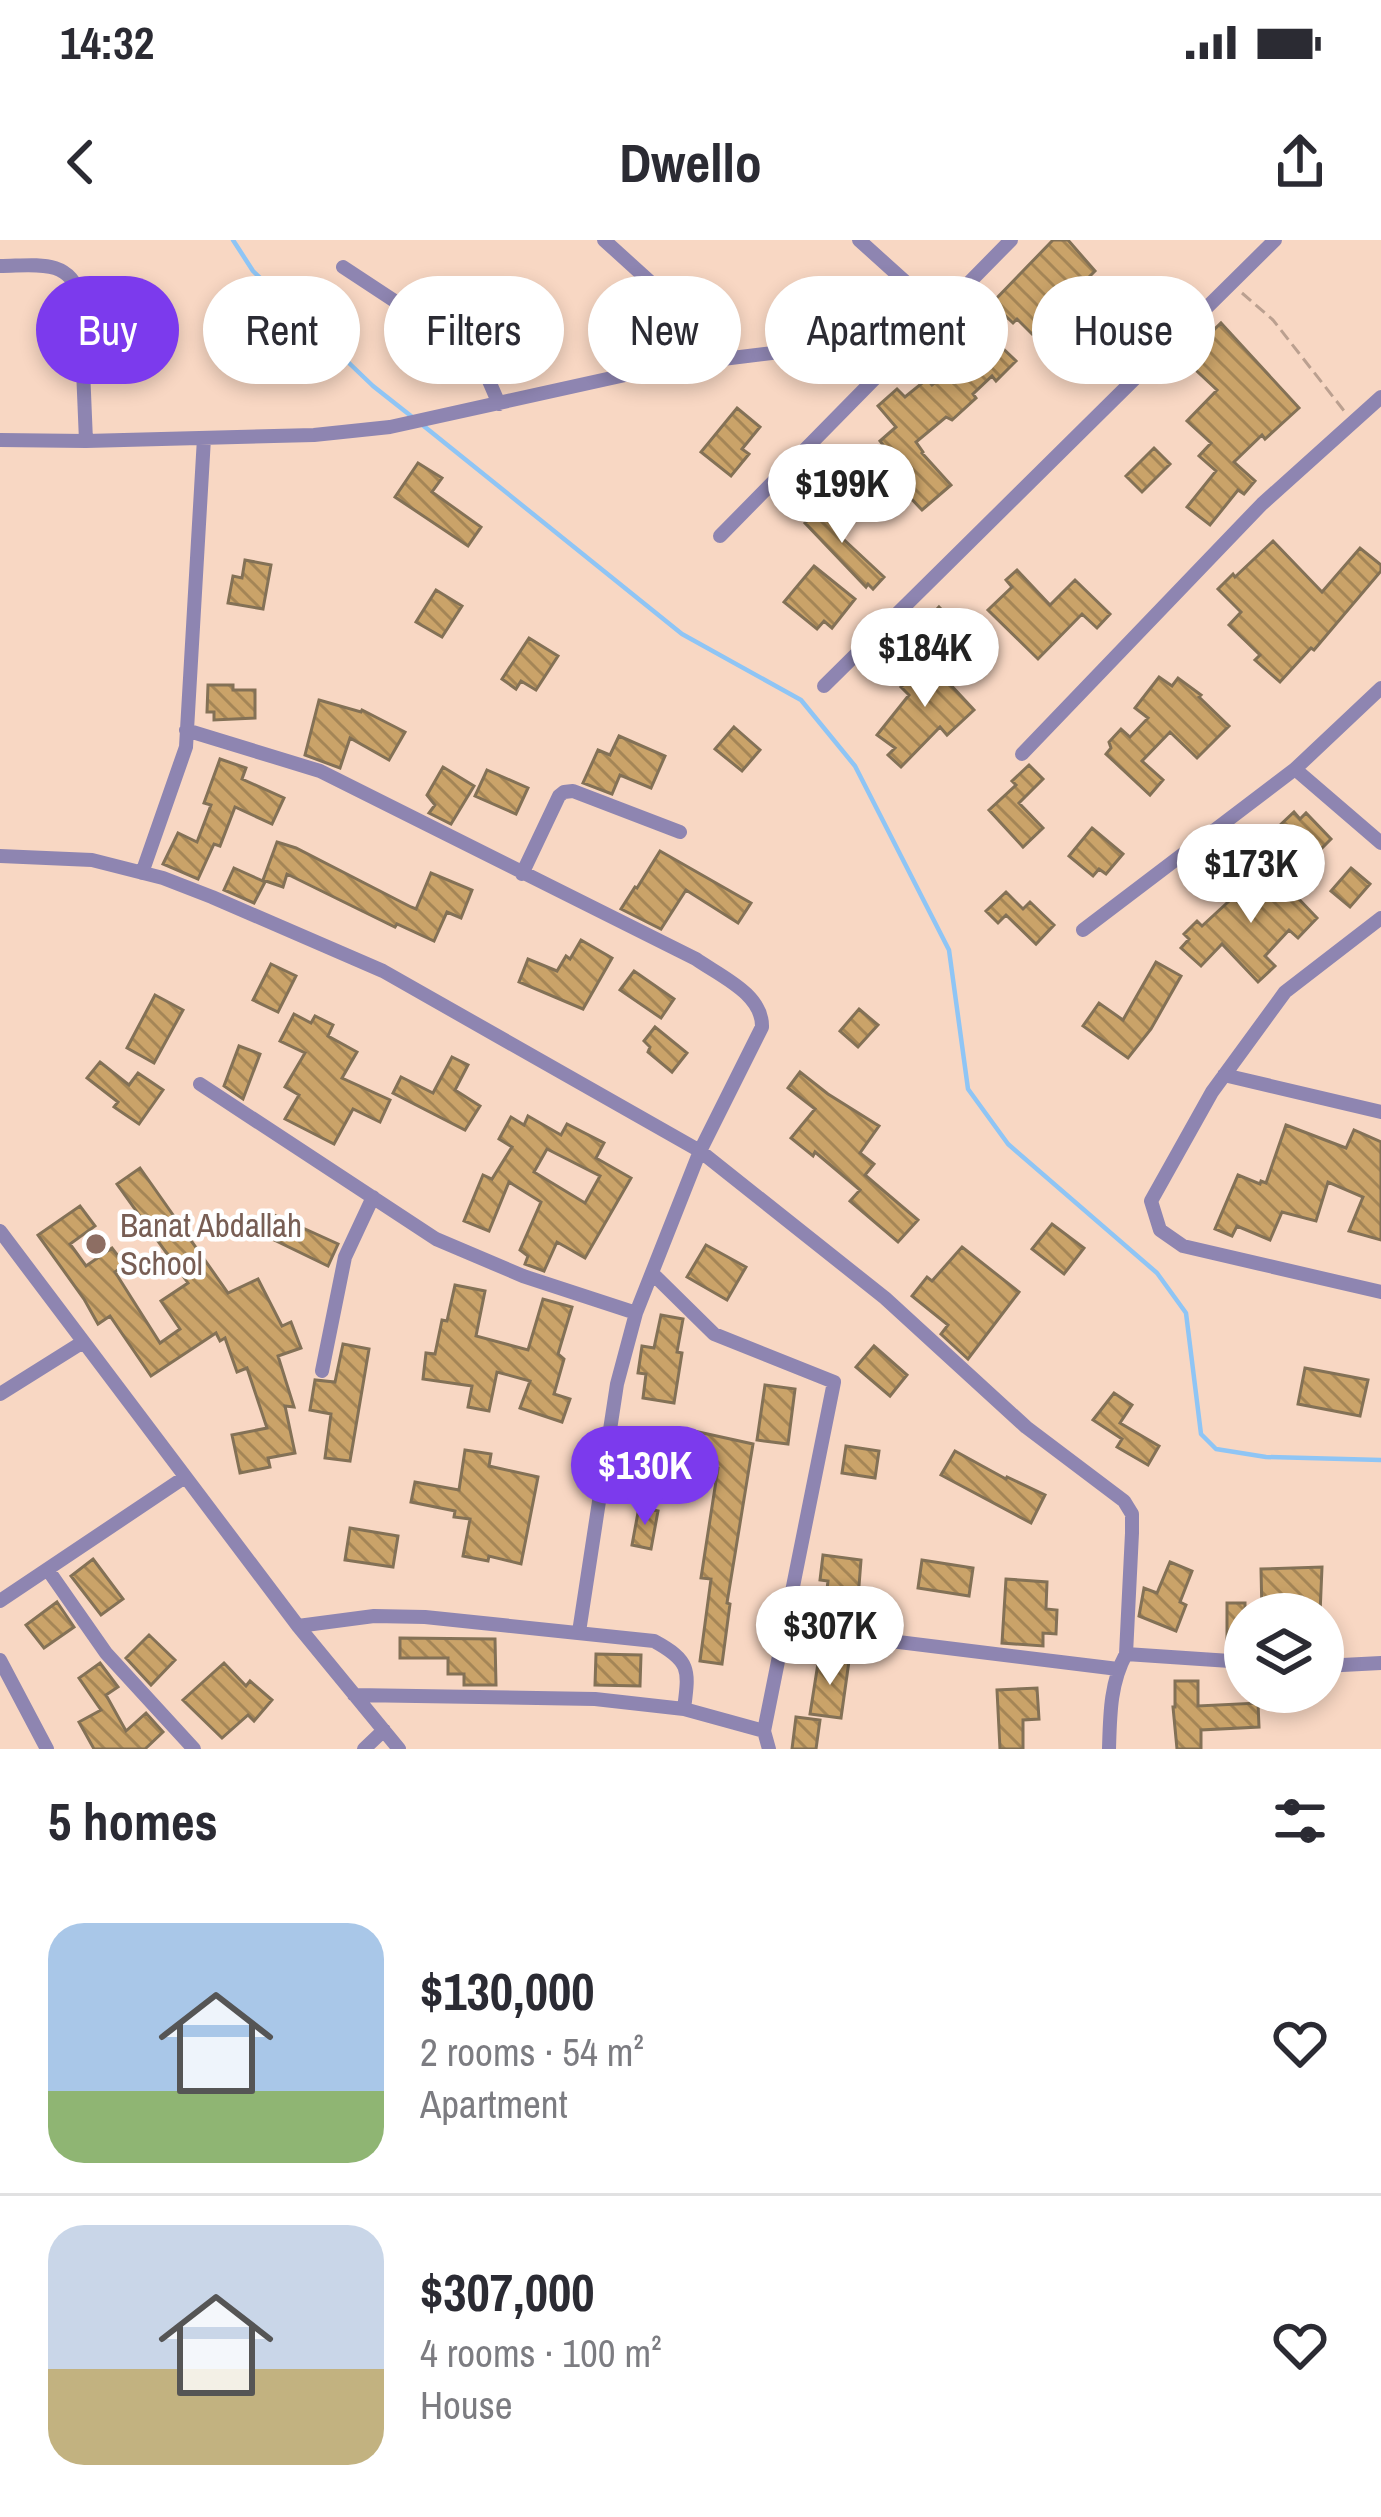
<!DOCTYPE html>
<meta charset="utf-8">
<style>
:root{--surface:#fff;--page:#f2f2f3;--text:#2b2b33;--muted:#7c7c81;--line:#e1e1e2;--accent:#7c3aed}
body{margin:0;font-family:"Archivo Narrow",sans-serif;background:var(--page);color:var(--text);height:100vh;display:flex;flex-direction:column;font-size:45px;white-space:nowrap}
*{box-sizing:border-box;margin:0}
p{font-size:39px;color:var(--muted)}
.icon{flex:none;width:66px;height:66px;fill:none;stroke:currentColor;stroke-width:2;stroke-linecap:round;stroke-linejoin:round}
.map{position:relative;height:1509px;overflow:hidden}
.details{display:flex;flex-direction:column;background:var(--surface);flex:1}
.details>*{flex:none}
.guide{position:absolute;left:36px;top:36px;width:1311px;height:108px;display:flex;gap:24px}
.tools{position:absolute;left:1224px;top:1353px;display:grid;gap:24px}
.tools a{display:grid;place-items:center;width:120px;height:120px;border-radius:50%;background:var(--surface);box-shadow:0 6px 18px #0003;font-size:60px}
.price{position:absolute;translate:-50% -102px;padding:0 27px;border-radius:42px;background:#fff;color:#222;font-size:39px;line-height:78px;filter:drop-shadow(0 3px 6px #0008)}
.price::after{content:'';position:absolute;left:50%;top:72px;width:36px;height:27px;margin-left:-18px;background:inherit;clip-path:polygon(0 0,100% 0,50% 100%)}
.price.on{background:var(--accent);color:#fff}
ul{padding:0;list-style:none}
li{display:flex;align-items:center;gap:36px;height:300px;padding:0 48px}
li+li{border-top:3px solid var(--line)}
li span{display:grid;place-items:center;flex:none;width:336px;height:240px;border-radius:36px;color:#555}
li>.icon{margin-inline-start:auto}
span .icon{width:144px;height:144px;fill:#fffc;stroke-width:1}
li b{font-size:51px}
h2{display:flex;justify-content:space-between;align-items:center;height:144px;padding:0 48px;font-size:51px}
.chip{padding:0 42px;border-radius:54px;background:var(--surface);box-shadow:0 6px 18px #0003;font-size:42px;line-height:108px}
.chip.on{background:var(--accent);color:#fff}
.status{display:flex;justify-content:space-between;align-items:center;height:84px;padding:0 60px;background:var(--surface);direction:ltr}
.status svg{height:33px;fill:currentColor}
header{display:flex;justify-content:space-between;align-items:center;height:156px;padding:0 48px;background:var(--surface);font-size:54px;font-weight:700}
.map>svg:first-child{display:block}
</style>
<div class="status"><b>14:32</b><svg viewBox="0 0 49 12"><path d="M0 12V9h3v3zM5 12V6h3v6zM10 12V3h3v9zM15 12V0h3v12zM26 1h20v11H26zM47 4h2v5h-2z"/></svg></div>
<header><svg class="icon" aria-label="back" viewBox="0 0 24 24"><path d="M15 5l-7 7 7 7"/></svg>Dwello<svg class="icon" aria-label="share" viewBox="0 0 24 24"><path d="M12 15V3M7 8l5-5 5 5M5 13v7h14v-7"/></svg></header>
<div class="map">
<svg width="1381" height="1509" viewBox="0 0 1381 1509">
<defs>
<pattern id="building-back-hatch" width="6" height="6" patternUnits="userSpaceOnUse" patternTransform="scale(3)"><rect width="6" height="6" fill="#caa369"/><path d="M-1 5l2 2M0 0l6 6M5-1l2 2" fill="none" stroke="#a48556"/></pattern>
</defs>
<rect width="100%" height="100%" fill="#f8d7c3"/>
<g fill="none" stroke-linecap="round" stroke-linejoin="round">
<path stroke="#8fc5f5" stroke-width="4.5" d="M233,0L253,31L373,146L411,176
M420,183L682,394L801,460L855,526L949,710L968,849L1008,904L1157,1033L1186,1073L1201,1194L1216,1209L1266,1217L1381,1220"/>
</g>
<path fill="url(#building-back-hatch)" stroke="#837156" stroke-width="3" fill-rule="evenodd" d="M1053,0H1068L1095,31L1032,94L1017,79L1013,83L992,63Z
M1115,51L1152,89L1129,112L1116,98L1114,102L1089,76Z
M1221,83L1299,168L1265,199L1262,195L1234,222L1255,241L1244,254L1238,250L1210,285L1187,267L1216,231L1199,216L1211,203L1187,181L1217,150L1184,119Z
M993,99L1016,121L996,141L992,136L973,154L976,158L952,180L946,177L916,202L923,212L922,213L951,245L922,270L872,217L884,206L880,201L896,187L878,166L897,149L905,157L927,139L932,145L953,129L950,125L963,112L968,117L982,103L985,107Z
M737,168L760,187L742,209L749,214L731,236L701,212Z
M1154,208L1170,224L1142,252L1126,236Z
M418,223L442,238L432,252L481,287L468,306L395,257Z
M825,264L848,288L840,296L884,337L873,349L868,344L866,347L805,283Z
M1273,301L1322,352L1360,308L1381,325V331L1314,410L1311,408L1280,442L1255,420L1260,415L1229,385L1241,372L1218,349L1233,334L1235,337Z
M245,320L271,325L263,369L228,363L233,336L242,338Z
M814,326L855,359L832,388L824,381L817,389L784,362Z
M1017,330L1050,365L1075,340L1110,374L1097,388L1082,374L1038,419L988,370L1012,347L1006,340Z
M436,350L462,366L442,397L416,382Z
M939,367L968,396L950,414L921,386Z
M529,398L558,416L536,450L521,441L516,449L502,439Z
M936,413L957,434L948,442L974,470L947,495L940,487L901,527L888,515L895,508L877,495L909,455L901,447Z
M1159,437L1172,446L1178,438L1201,455L1199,457L1229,486L1197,518L1170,492L1142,521L1163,540L1150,555L1106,514L1111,508L1109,502L1121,489L1130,497L1148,478L1135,468Z
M208,445H233V450H255V478L214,480V472H207Z
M319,460L361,472L362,470L405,492L389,520L350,498L340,528L305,515Z
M734,487L760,510L742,531L715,509Z
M619,496L665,516L651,548L620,535L612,554L583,543L598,510L610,515Z
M220,519L246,528L242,539L284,558L272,584L235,567L220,606L214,604L198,639L163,624L178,593L197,602L211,565L204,563Z
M1029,525L1043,539L1019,563L1043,588L1023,607L989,570L1016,545L1012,541Z
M443,527L474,546L451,584L429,573L435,565L427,555Z
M487,530L528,548L516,574L475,556Z
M1294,572L1300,579L1306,573L1331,599L1302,628L1278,603L1286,596L1278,587Z
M1092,588L1123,614L1106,634L1099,629L1093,636L1069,616Z
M277,602L296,608L411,667L416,669L431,633L472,650L461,678L447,672L434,701L397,684L395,687L287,634L283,647L263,640Z
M660,611L751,663L738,683L686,650L661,689L621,669L635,647L637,648Z
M234,628L265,642L254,663L224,650Z
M1351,628L1370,644L1350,667L1331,651Z
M1272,631L1317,678L1298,698L1289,690L1265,716L1275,726L1258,742L1222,704L1201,726L1181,708L1189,699L1184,694L1197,681L1202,686L1240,651L1244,655Z
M1006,652L1023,669L1030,662L1054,685L1036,704L1006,675L998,683L986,671Z
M581,700L612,718L583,769L519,742L528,719L557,731L566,716L570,719Z
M1156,722L1181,736L1151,789L1128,818L1083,786L1099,763L1123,780Z
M271,724L296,736L278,772L253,760Z
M634,731L674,759L661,778L620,750Z
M155,755L183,770L154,823L127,808Z
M859,769L878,785L858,807L840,791Z
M294,774L311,783L315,776L333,785L328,796L357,812L342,838L390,860L380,882L353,869L334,904L285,879L299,855L285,847L305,813L280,801Z
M655,787L687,813L672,832L648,812L650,807L644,801Z
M239,806L260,814L243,859L224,846Z
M452,817L468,825L455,850L480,866L465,890L393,853L401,837L433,853Z
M100,822L129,845L138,833L163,850L139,884L114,867L118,862L87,838Z
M800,832L828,854L879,886L860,913L874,924L865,935L918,980L898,1002L850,961L860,950L815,912L813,916L791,898L815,869L788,848Z
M528,876L561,895L567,884L604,903L596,918L631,938L585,1018L557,1002L544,1031L525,1024L528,1016L520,1010L541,962L509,942L489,991L464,981L483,935L492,939L512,907L499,899L511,877L524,885ZM547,909L600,936L585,963L534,932Z
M1286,885L1346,908L1354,890L1381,902V1000L1349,991L1363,957L1328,942L1316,981L1282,972L1270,1000L1237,986L1232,996L1215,989L1238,935L1260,944L1261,941L1266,943Z
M140,928L228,1053L258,1039L282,1086L291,1082L301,1108L278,1116L294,1167L285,1166L295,1213L268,1218L270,1227L240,1233L232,1195L267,1188L247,1128L237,1132L225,1098L220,1101L216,1093L151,1136L110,1076L98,1084L84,1059L38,995L80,966L95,986L70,1004L86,1026L112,1008L125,1025L115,1032L160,1103L180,1089L161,1061L188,1043L117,944Z
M272,974L338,1004L328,1026L262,994Z
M1052,984L1084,1008L1064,1034L1032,1009Z
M706,1005L746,1027L727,1060L687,1037Z
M962,1007L1019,1052L968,1119L941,1094L948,1085L912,1056L927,1037L932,1041Z
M455,1045L485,1051L476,1096L528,1110L543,1059L572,1067L558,1114L564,1119L554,1154L570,1159L562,1182L520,1168L530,1141L497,1132L489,1171L468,1167L472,1146L423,1139L426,1113L435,1114L442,1080L447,1081Z
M661,1075L683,1079L677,1112L682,1113L674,1163L643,1158L646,1134L638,1133L642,1106L654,1108Z
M343,1104L369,1109L350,1221L325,1218L331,1174L310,1170L315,1140L335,1142Z
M874,1106L907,1135L890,1156L856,1127Z
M1305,1128L1368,1140L1360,1176L1298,1164Z
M765,1145L795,1149L788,1204L757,1200Z
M1114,1153L1132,1165L1120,1183L1159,1206L1148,1225L1117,1207L1122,1199L1093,1180Z
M694,1191L753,1204L727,1363L730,1364L722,1424L700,1421L711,1339L701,1338L718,1228L687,1220Z
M846,1206L879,1211L875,1238L842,1233Z
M465,1210L491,1214L489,1226L538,1237L521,1324L489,1316L488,1321L463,1316L470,1279L454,1277L455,1271L411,1262L415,1242L459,1250Z
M955,1211L1006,1239L1007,1237L1045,1255L1031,1283L941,1235Z
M639,1267L658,1271L651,1309L632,1305Z
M350,1288L398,1296L393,1327L345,1320Z
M823,1315L861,1320L856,1385L812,1378L814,1364L825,1366L828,1341L820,1340Z
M93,1319L123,1359L101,1375L71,1336Z
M922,1320L973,1328L969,1356L918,1348Z
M1170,1322L1192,1331L1180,1362L1186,1365L1176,1391L1139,1376L1144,1348L1157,1353Z
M1322,1327L1320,1374H1262L1261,1329Z
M1006,1339L1047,1342L1046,1369L1057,1370L1056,1394L1043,1393V1406L1002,1403Z
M57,1362L74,1387L44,1408L26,1385Z
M1227,1363H1245V1411L1227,1410Z
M149,1395L175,1420L151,1445L126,1418Z
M400,1398L495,1399L496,1445H464V1434H448V1418H400Z
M596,1414L641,1415L640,1446L595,1445Z
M819,1417L849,1421L841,1478L810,1474Z
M100,1423L118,1447L106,1455L126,1491L146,1473L163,1492L145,1509H94L79,1482L101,1470L79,1438Z
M224,1423L246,1446L250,1441L272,1460L254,1481L248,1475L222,1498L183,1460Z
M1175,1441H1198V1466L1258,1463L1259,1487L1201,1490V1509H1177L1173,1467H1175Z
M1037,1448L1039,1479L1023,1480V1509H1000L997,1450Z
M796,1477L820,1480L816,1509H792Z"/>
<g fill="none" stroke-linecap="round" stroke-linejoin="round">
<path stroke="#bba090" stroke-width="3" stroke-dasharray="12 6" stroke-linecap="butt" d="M1242,53L1273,80L1345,172"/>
<path stroke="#8e85b1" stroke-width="14" d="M604,0L733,117
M0,26C33,26 70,17 80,57L86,201
M343,27L463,106L486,134L499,164
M0,200L86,201L314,195L390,187L666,126L863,102L941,74L859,0
M720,296L1011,0
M824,446L1275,0
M186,490L320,531L696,719C720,736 763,754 762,787L700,911L636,1073L617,1144L579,1392
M1022,514L1262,264L1381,157
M1295,529L1381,603
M0,616L92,620L163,638L212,657L383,731L700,911L885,1058L1026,1187L1124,1261L1132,1274V1293L1126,1414
M142,633L186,507L204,198
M522,634L559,556L564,552L573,551L680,592
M1381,678L1285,752L1212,852L1151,961L1160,990L1183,1006L1381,1052
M1083,690L1295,529L1381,448
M1224,835L1381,872
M200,844L436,999L523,1036L636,1073
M0,991L298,1386L399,1509
M652,1033L714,1094L834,1142L764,1491
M322,1131L345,1017L373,957
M0,1154L83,1102
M48,1330L106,1413L194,1509
M0,1361L185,1237
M298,1386L374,1376L425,1377L654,1401C691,1421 689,1430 684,1469
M785,1388L1118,1429
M0,1420L47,1509
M1323,1426L1381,1423
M354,1455L595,1459L684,1469L764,1491L769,1509
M364,1509L384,1490
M1109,1509C1110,1476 1110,1443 1126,1414L1245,1422"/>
</g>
<circle fill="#8d6e63" stroke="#fff" stroke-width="4.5" cx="96" cy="1004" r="12"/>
<g text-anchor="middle" stroke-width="9" stroke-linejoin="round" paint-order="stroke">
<g font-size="33" fill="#785e54" stroke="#fff" text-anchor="start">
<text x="120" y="997">Banat Abdallah<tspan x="120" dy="38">School</tspan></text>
</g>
</g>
</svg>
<div class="tools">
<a><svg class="icon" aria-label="layers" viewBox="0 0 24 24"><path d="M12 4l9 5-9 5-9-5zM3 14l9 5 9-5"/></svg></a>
</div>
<b class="price" style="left:842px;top:306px">$199K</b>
<b class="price" style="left:925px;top:470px">$184K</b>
<b class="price" style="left:1251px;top:686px">$173K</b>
<b class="price on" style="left:645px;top:1288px">$130K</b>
<b class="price" style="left:830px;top:1448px">$307K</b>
<div class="guide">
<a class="chip on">Buy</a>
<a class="chip">Rent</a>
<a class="chip">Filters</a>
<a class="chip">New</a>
<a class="chip">Apartment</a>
<a class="chip">House</a>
</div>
</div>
<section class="details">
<h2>5 homes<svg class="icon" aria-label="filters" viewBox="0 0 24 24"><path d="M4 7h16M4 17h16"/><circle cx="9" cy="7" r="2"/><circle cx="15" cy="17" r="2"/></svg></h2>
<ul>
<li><span style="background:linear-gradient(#a9c7e8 70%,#8fb573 0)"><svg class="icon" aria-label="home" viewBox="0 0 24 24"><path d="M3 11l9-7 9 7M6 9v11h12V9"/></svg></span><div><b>$130,000</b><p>2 rooms · 54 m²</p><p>Apartment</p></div><svg class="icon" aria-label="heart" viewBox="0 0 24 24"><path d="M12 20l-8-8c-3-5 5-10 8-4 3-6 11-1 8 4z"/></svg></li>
<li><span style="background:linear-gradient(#c9d6e8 60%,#c2b280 0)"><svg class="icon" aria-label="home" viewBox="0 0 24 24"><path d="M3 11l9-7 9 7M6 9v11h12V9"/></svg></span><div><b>$307,000</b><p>4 rooms · 100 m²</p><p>House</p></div><svg class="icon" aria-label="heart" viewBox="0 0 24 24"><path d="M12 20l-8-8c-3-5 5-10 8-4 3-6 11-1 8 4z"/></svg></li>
</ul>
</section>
